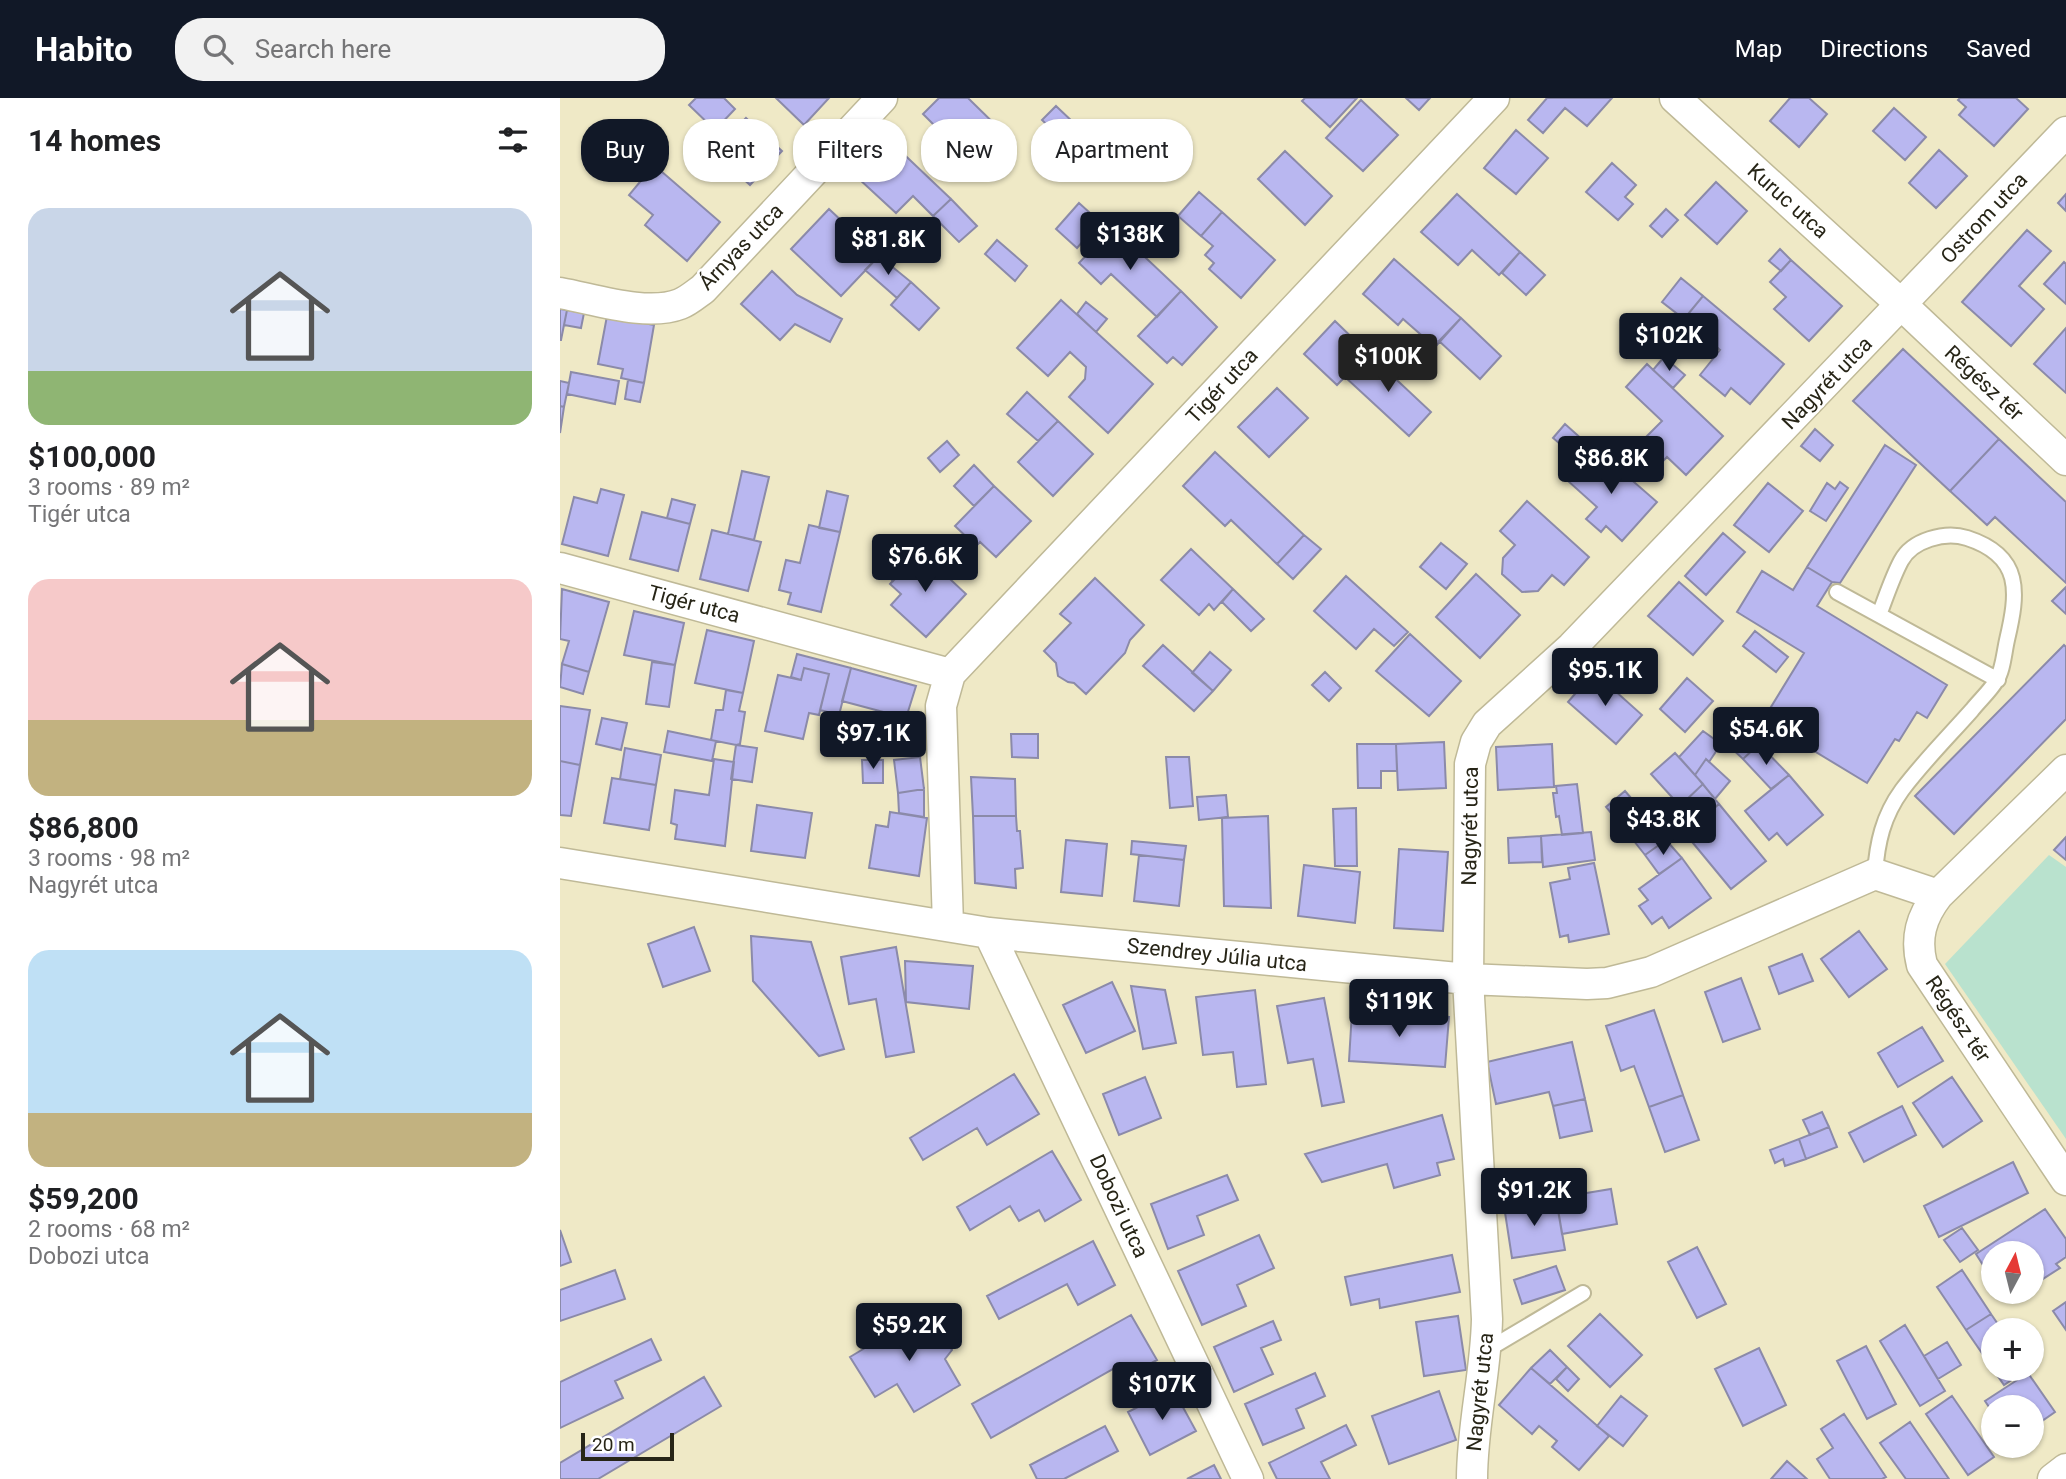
<!DOCTYPE html>
<meta charset="utf-8">
<style>
:root{--surface:#fff;--page:#f2f2f2;--text:#202124;--muted:#757577;--accent:#111827}
body{margin:0;font-family:Roboto,sans-serif;background:var(--page);color:var(--text);height:100vh;display:flex;flex-direction:column;font-size:26px;white-space:nowrap}
*{box-sizing:border-box;margin:0}
p{font-size:23px;color:var(--muted)}
.icon{flex:none;width:38px;height:38px;fill:none;stroke:currentColor;stroke-width:2;stroke-linecap:round;stroke-linejoin:round}
.map{position:relative;flex:1;overflow:hidden}
.panel{display:flex;flex-direction:column;background:var(--surface);width:560px}
.panel>*{flex:none}
.guide{position:absolute;left:21px;top:21px;width:665px;height:63px;display:flex;gap:14px}
.needle{width:46px;rotate:7deg}
.controls{position:absolute;left:1421px;top:1143px;display:grid;gap:14px}
.controls a{display:grid;place-items:center;width:63px;height:63px;border-radius:50%;background:var(--surface);box-shadow:0 2px 5px #0004;font-size:35px}
.scale{position:absolute;left:21px;bottom:18px;width:93px;box-sizing:border-box;padding-left:7px;border:4px solid #272517;border-top:0;font-size:19px;line-height:24px;white-space:nowrap;color:#272517;-webkit-text-stroke:5px #fff;paint-order:stroke}
.price{position:absolute;translate:-50% -60px;padding:0 16px;border-radius:7px;background:var(--accent);color:#fff;font-size:23px;line-height:46px;filter:drop-shadow(0 2px 4px #0008)}
.price::after{content:'';position:absolute;left:50%;top:42px;width:21px;height:16px;margin-left:-10px;background:inherit;clip-path:polygon(0 0,100% 0,50% 100%)}
.price.active{background:#222;color:#fff}
ul{padding:0;list-style:none}
li{display:grid;align-content:center;gap:14px;height:371px;padding:0 28px}
li span{display:grid;place-items:center;height:217px;border-radius:21px;color:#555}
li>.icon{margin-inline-start:auto}
span .icon{width:126px;height:126px;fill:#fffc;stroke-width:1}
li b{font-size:30px}
h2{display:flex;justify-content:space-between;align-items:center;height:84px;padding:0 28px;font-size:30px}
.tag{padding:0 24px;border-radius:28px;background:var(--surface);box-shadow:0 2px 5px #0004;font-size:24px;line-height:63px}
.tag.active{background:var(--accent);color:#fff}
header{display:flex;align-items:center;gap:42px;box-sizing:border-box;height:98px;padding:0 35px;background:var(--accent);color:#fff}
header strong{font-size:33px}
nav{display:flex;gap:38px;margin-inline-start:auto;font-size:24px}
.search{width:490px;height:63px;background:var(--page);display:flex;align-items:center;gap:18px;box-sizing:border-box;padding:0 24px;border-radius:28px;color:var(--muted);font-size:26px}
main{display:flex;flex:1;min-height:0}
.map>svg:first-child{display:block}
</style>
<header>
<strong>Habito</strong>
<div class="search"><svg class="icon" aria-label="search" viewBox="0 0 24 24"><circle cx="10" cy="10" r="6"/><path d="M15 15l6 6"/></svg>Search here</div>
<nav><a>Map</a><a>Directions</a><a>Saved</a></nav>
</header>
<main>
<section class="panel">
<h2>14 homes<svg class="icon" aria-label="filters" viewBox="0 0 24 24"><path d="M4 7h16M4 17h16"/><circle cx="9" cy="7" r="2"/><circle cx="15" cy="17" r="2"/></svg></h2>
<ul>
<li><span style="background:linear-gradient(#c9d6e8 75%,#8fb573 0)"><svg class="icon" aria-label="home" viewBox="0 0 24 24"><path d="M3 11l9-7 9 7M6 9v11h12V9"/></svg></span><div><b>$100,000</b><p>3 rooms · 89 m²</p><p>Tigér utca</p></div></li>
<li><span style="background:linear-gradient(#f6c9c9 65%,#c2b280 0)"><svg class="icon" aria-label="home" viewBox="0 0 24 24"><path d="M3 11l9-7 9 7M6 9v11h12V9"/></svg></span><div><b>$86,800</b><p>3 rooms · 98 m²</p><p>Nagyrét utca</p></div></li>
<li><span style="background:linear-gradient(#bfe0f5 75%,#c2b280 0)"><svg class="icon" aria-label="home" viewBox="0 0 24 24"><path d="M3 11l9-7 9 7M6 9v11h12V9"/></svg></span><div><b>$59,200</b><p>2 rooms · 68 m²</p><p>Dobozi utca</p></div></li>
</ul>
</section>
<div class="map">
<svg width="1506" height="1381" viewBox="0 0 1506 1381">
<rect width="100%" height="100%" fill="#efe9c6"/>
<path fill="#b9e2ce" d="M1489,757L1506,769V1041L1385,866Z"/>
<path fill="#b9b7f0" stroke="#8b8aa9" stroke-width="2" d="M136,0H164L175,11L155,32L129,7Z
M216,0H269L244,27Z
M379,0H408L455,46L434,66L408,41H402L395,48L363,16Z
M745,0H797L770,29L742,3Z
M846,0H870L859,12Z
M987,0H1052L1027,28L1005,10L983,35L968,22Z
M1230,0H1249L1267,16L1239,49L1210,23Z
M1400,0H1456L1468,11L1434,48L1399,17L1406,9L1398,2Z
M801,2L838,37L803,73L766,40Z
M496,8L515,26L501,40L482,22Z
M1334,10L1366,39L1345,62L1313,33Z
M186,20L222,53L190,87L154,54Z
M956,32L988,60L956,96L924,70Z
M332,45L391,101L373,118L353,98L336,115L299,81Z
M1379,52L1407,78L1376,110L1349,85Z
M725,53L772,98L745,127L698,81Z
M1052,65L1076,87L1065,99L1073,106L1058,122L1026,94Z
M94,67L160,124L127,163L85,127L93,117L69,97Z
M1156,84L1187,113L1157,146L1125,117Z
M639,94L662,114L641,138L618,118Z
M897,96L960,154L939,177L912,152L898,167L861,134Z
M1506,96V113L1498,105Z
M391,101L417,128L399,144L373,118Z
M519,105L540,124L517,150L496,131Z
M269,111L319,158L281,198L231,151Z
M1106,111L1118,122L1102,139L1090,128Z
M662,114L715,162L681,200L649,171L654,165L645,157L653,148L641,138Z
M553,129L621,193L597,219L551,176L541,186L519,165Z
M1467,132L1491,153L1459,188L1484,211L1451,248L1402,204Z
M437,142L467,168L455,183L425,156Z
M1220,151L1231,162L1221,173L1209,163Z
M960,154L985,177L966,197L942,175Z
M319,158L351,184L337,200L305,172Z
M834,161L901,220L875,249L843,221L838,227L803,196Z
M1231,162L1282,208L1249,243L1214,211L1226,199L1210,184Z
M1504,164L1506,166V206L1484,186Z
M212,173L237,197L282,221L270,244L235,226L220,242L181,206Z
M1121,180L1143,198L1124,221L1102,204Z
M351,184L379,210L359,232L331,207Z
M621,193L657,229L622,267L613,259L607,265L578,238Z
M1143,198L1224,266L1190,306L1171,290L1165,298L1140,277L1160,252L1124,221Z
M501,202L593,286L548,335L509,299L525,281L526,269L510,254L488,278L457,250Z
M526,204L547,221L536,234L517,216Z
M0,211L7,212L1,242H0Z
M7,212L24,215L21,230L4,227Z
M47,218L94,227L84,285L61,280L63,271L38,266Z
M901,220L941,258L920,281L879,243Z
M775,223L808,255L777,287L744,256Z
M1506,230V295L1474,266Z
M1343,251L1439,341L1390,393L1293,303Z
M808,255L871,314L849,338L785,279Z
M1104,259L1125,277L1113,290L1093,272Z
M1087,266L1163,338L1126,377L1107,359L1102,364L1081,344L1102,323L1066,289Z
M11,274L59,283L55,306L7,296Z
M68,282L84,285L80,304L65,301Z
M0,283L9,285L4,309L0,308Z
M717,290L748,320L709,359L678,329Z
M467,294L498,323L478,343L447,316Z
M0,308L4,309L0,335Z
M498,323L533,356L493,398L458,364Z
M1005,326L1024,343L1012,356L993,340Z
M1255,331L1273,347L1260,363L1241,348Z
M1439,341L1506,404V485L1435,419L1427,427L1390,393Z
M387,343L399,357L380,374L368,360Z
M1325,347L1356,367L1280,485L1272,484L1247,469Z
M1036,351L1097,404L1062,443L1046,428L1041,434L1026,421L1037,409L1008,383Z
M655,354L744,437L717,466L671,422L665,428L623,388Z
M414,367L434,388L414,408L394,388Z
M182,373L209,379L194,442L168,436Z
M1280,384L1288,390L1266,423L1250,413L1267,385L1275,391Z
M1208,385L1243,413L1209,454L1174,427Z
M434,388L471,423L436,459L420,444L416,448L395,428Z
M41,391L64,397L48,458L2,446L14,399L37,405Z
M267,393L288,398L280,434L259,430Z
M112,401L135,407L130,426L107,420Z
M967,403L1029,459L1004,487L992,477L978,493L962,494L942,476L943,460L955,447L940,433Z
M82,414L130,426L118,473L70,461Z
M249,427L280,434L261,514L228,506L231,495L219,492L226,462L240,465Z
M152,432L201,444L188,493L140,481Z
M1163,435L1185,454L1146,497L1125,478Z
M744,437L761,451L733,481L717,466Z
M341,440L358,456L333,483L315,466Z
M881,445L907,466L886,491L860,469Z
M631,451L673,491L654,512L649,506L639,517L601,482Z
M360,453L406,496L366,539L331,507L341,496L330,486Z
M1247,469L1272,484L1257,508L1387,587L1367,620L1357,614L1339,643L1335,641L1307,685L1203,622L1244,555L1177,514L1202,473L1233,492Z
M916,476L960,517L920,560L876,519Z
M786,478L848,534L834,548L814,531L796,551L754,513Z
M535,480L584,527L570,542L565,555L526,596L514,585L508,584L498,578L496,565L484,553L511,525L500,516Z
M1119,484L1163,523L1133,557L1088,518Z
M1506,489V516L1492,503Z
M2,491L49,504L29,574L2,566L9,543L0,541Z
M673,491L704,521L691,533L662,504Z
M74,513L124,525L115,567L64,557Z
M147,532L194,543L183,595L135,585Z
M1195,533L1228,559L1216,574L1183,548Z
M850,536L901,583L869,618L816,573Z
M603,547L653,593L634,613L583,568Z
M1504,547L1506,549V621L1394,736L1355,698Z
M650,554L671,572L653,593L632,575Z
M237,556L291,570L279,617L260,612L269,576L244,570L241,582L231,579Z
M92,564L115,567L109,609L86,606Z
M2,566L29,574L23,596L0,589Z
M244,570L269,576L259,617L249,615L243,641L205,633L218,577L241,582Z
M291,570L356,588L346,620L282,603Z
M765,574L781,590L769,603L752,587Z
M1034,574L1082,617L1056,646L1008,604Z
M1127,580L1153,603L1125,634L1100,611Z
M166,592L183,595L179,613L185,614L180,646L176,647L151,642L156,612H163Z
M0,608L30,612L20,667L0,663Z
M42,620L67,625L61,652L36,646Z
M1172,621L1199,646L1183,661L1157,637Z
M108,633L156,643L152,663L104,654Z
M1143,633L1161,646L1149,664L1146,661L1135,677L1119,659Z
M451,636H478V660L452,659Z
M884,644L886,690L838,692L836,646Z
M797,646H836L837,673H821V690H798Z
M992,646L994,689L938,692L936,649Z
M1199,646L1229,677L1211,691L1183,661Z
M176,647L197,650L192,684L171,681Z
M65,650L101,657L96,687L60,681Z
M1115,655L1143,686L1120,708L1091,676Z
M360,659L364,691L338,695L334,662Z
M606,659H629L633,708L610,710Z
M154,661L174,664L165,748L115,741L117,727L111,725L115,692L149,697Z
M1146,661L1170,683L1155,701L1135,677Z
M302,662H323V685H303Z
M0,663L20,667L11,718L0,717Z
M1229,677L1263,717L1227,747L1217,735L1209,742L1185,713Z
M411,679L455,681L456,718H413Z
M52,680L96,687L89,732L44,725Z
M1017,686L1023,735L1002,737L999,718L996,719L993,695H997L996,688Z
M1143,686L1159,706L1141,721L1126,702Z
M364,691V719L339,715L338,695Z
M1065,693L1090,722L1070,738L1046,709Z
M666,697L668,719L639,722L637,699Z
M1159,706L1206,763L1171,791L1133,745L1149,731L1141,721Z
M197,707L252,715L245,760L191,753Z
M796,710L797,768H775L773,711Z
M330,714L367,720L359,778L309,770L316,727L328,729Z
M413,718H456L457,733H460L463,770L455,771L456,790L415,785Z
M708,718L711,810L664,808L662,720Z
M1090,722L1106,742L1085,757L1070,738Z
M1031,734L1035,762L983,769L981,738Z
M981,738L982,764L949,765L948,740Z
M1506,739V762L1494,752Z
M506,742L547,746L542,798L501,794Z
M1106,742L1122,760L1099,776L1085,757Z
M572,743L626,748L624,762L571,756Z
M839,751L888,754L883,833L834,830Z
M579,757L624,762L619,808L574,803Z
M1122,760L1151,800L1109,830L1102,819L1092,826L1079,808L1088,802L1079,791Z
M1034,765L1049,836L1009,844L1008,837L1000,839L990,785L1010,781L1008,770Z
M744,767L800,774L795,825L738,818Z
M134,829L150,873L103,889L88,846Z
M1299,833L1327,871L1289,899L1261,861Z
M191,838L251,844L284,951L259,958L193,883Z
M336,849L354,954L326,959L316,901L289,906L281,859Z
M1242,856L1253,883L1219,896L1209,869Z
M345,863L413,868L409,911L346,904Z
M1181,880L1200,931L1163,944L1145,894Z
M552,884L575,933L526,955L503,907Z
M571,888L605,892L616,945L583,951Z
M695,892L706,986L677,989L673,954L643,957L636,899Z
M764,900L784,1004L762,1008L753,961L728,965L717,908Z
M1094,912L1123,997L1089,1009L1074,968L1061,973L1046,928Z
M792,913L889,919L885,969L789,963Z
M1362,929L1383,963L1338,989L1318,955Z
M1012,944L1025,1001L993,1008L989,994L936,1006L927,964Z
M454,976L479,1016L427,1047L417,1030L363,1062L350,1040Z
M585,979L601,1020L559,1037L543,996Z
M1392,979L1422,1023L1383,1049L1353,1005Z
M1123,997L1139,1042L1105,1054L1089,1009Z
M1025,1001L1032,1033L1000,1040L993,1008Z
M1342,1008L1356,1037L1304,1064L1289,1035Z
M1262,1014L1269,1029L1250,1037L1243,1022Z
M882,1017L894,1061L877,1065L880,1077L834,1090L827,1066L762,1084L745,1056Z
M1269,1029L1277,1049L1246,1061L1239,1041Z
M1239,1041L1246,1061L1225,1068L1223,1061L1215,1065L1210,1052Z
M492,1053L521,1102L485,1123L479,1112L459,1123L450,1108L410,1132L397,1109Z
M1453,1064L1468,1095L1379,1139L1364,1108Z
M667,1077L678,1102L637,1118L644,1137L608,1151L591,1106Z
M1051,1091L1057,1126L1002,1136L996,1100Z
M996,1100L1005,1152L952,1160L944,1108Z
M1485,1111L1506,1141V1159L1496,1166L1500,1170L1472,1188V1155H1433V1183L1416,1156Z
M1402,1130L1418,1152L1400,1164L1384,1142Z
M0,1132L11,1164L0,1168Z
M699,1137L714,1170L677,1187L686,1208L642,1227L618,1173Z
M533,1143L555,1187L518,1207L507,1186L439,1221L427,1198Z
M1137,1149L1166,1206L1137,1220L1108,1164Z
M892,1157L900,1194L820,1210L819,1201L791,1207L785,1179Z
M996,1168L1005,1192L962,1206L954,1182Z
M55,1172L65,1201L0,1223V1192Z
M1402,1172L1431,1216L1406,1232L1377,1189Z
M1506,1204V1232L1493,1213Z
M368,1212L392,1252L385,1261L400,1287L354,1314L337,1286L315,1299L290,1259Z
M1040,1216L1082,1257L1050,1289L1008,1248Z
M1431,1216L1442,1232H1433V1270L1468,1271L1444,1287L1406,1232Z
M571,1217L597,1262L568,1278L562,1266L431,1340L412,1306Z
M898,1218L906,1272L864,1278L856,1224Z
M713,1223L721,1242L701,1250L713,1276L674,1294L654,1249Z
M1345,1227L1385,1293L1360,1308L1320,1243Z
M91,1241L101,1262L55,1283L63,1300L0,1330V1284Z
M1387,1244L1401,1267L1378,1281L1364,1258Z
M1306,1248L1336,1306L1307,1321L1277,1263Z
M1199,1250L1226,1307L1183,1328L1155,1271Z
M990,1252L1007,1269L990,1286L971,1270Z
M1007,1269L1019,1281L1008,1293L996,1281Z
M971,1270L1049,1338L1019,1372L992,1349L997,1343L979,1328L972,1336L939,1307Z
M755,1275L765,1298L736,1311L744,1330L703,1347L685,1306Z
M1468,1275L1495,1314L1472,1330V1309H1433V1315L1425,1303Z
M144,1279L161,1308L38,1381H0V1365Z
M613,1291L636,1333L590,1357L568,1314Z
M879,1293L896,1342L829,1366L812,1318Z
M1061,1298L1087,1318L1063,1348L1037,1328Z
M1392,1298L1434,1359L1408,1377L1366,1316Z
M1284,1316L1326,1379L1322,1381H1270L1257,1361L1273,1350L1261,1331Z
M1350,1324L1389,1381H1346L1320,1345Z
M786,1327L796,1347L761,1364L770,1381H717L709,1365Z
M545,1328L558,1353L504,1381H477L470,1367Z
M1227,1363L1247,1381H1211Z
M654,1367L661,1381H627Z"/>
<g fill="none" stroke-linecap="round" stroke-linejoin="round">
<g stroke="#bfb997" stroke-width="18">
<path id="service" d="M1277,494L1438,582
M1315,776C1317,745 1323,718 1342,692C1363,664 1389,638 1412,612C1420,602 1430,593 1436,583C1443,573 1444,555 1447,542C1458,495 1463,458 1407,440C1385,433 1352,442 1341,463C1332,480 1326,499 1319,517
M927,1252L1023,1195"/>
</g>
<g stroke="#bfb997" stroke-width="33">
<path id="minor" d="M1115,0L1342,207L1506,362
M0,195C34,201 87,219 120,206C128,203 136,196 143,191L322,0
M0,470L390,576L934,0
M1506,672L1378,797C1361,819 1355,840 1362,867L1506,1082
M0,765L429,835L908,881L1027,886L1047,885L1091,874L1315,776L1378,797
M388,827L381,608L390,576
M429,835L688,1381
M912,1381C912,1327 926,1275 927,1221L908,881L910,666L916,644L927,626L1012,549L1506,34
M1493,1381L1506,1371"/>
</g>
<use href="#service" stroke="#fff" stroke-width="14"/>
<use href="#minor" stroke="#fff" stroke-width="30"/>
</g>
<g text-anchor="middle" stroke-width="5" stroke-linejoin="round" paint-order="stroke">
<g font-size="21" fill="#272517" stroke="#fff">
<text transform="translate(1228 103) rotate(42)" y="7">Kuruc utca</text>
<text transform="translate(1424 120) rotate(-47)" y="7">Ostrom utca</text>
<text transform="translate(181 149) rotate(-46)" y="7">Árnyas utca</text>
<text transform="translate(1267 285) rotate(-46)" y="7">Nagyrét utca</text>
<text transform="translate(1424 285) rotate(43)" y="7">Régész tér</text>
<text transform="translate(662 288) rotate(-47)" y="7">Tigér utca</text>
<text transform="translate(134 506) rotate(15)" y="7">Tigér utca</text>
<text transform="translate(910 728) rotate(-89)" y="7">Nagyrét utca</text>
<text transform="translate(657 857) rotate(6)" y="7">Szendrey Júlia utca</text>
<text transform="translate(1398 921) rotate(56)" y="7">Régész tér</text>
<text transform="translate(559 1108) rotate(65)" y="7">Dobozi utca</text>
<text transform="translate(920 1294) rotate(-84)" y="7">Nagyrét utca</text>
</g>
</g>
</svg>
<div class="controls">
<a><svg class="needle" viewBox="-14 -14 28 28"><path d="M0-13l5 13h-10z" fill="#e53935"/><path d="M0 13l5-13h-10z" fill="#757577"/></svg></a>
<a>+</a>
<a>−</a>
</div>
<div class="scale">20 m</div>
<b class="price" style="left:570px;top:174px">$138K</b>
<b class="price" style="left:328px;top:179px">$81.8K</b>
<b class="price" style="left:1109px;top:275px">$102K</b>
<b class="price active" style="left:828px;top:296px">$100K</b>
<b class="price" style="left:1051px;top:398px">$86.8K</b>
<b class="price" style="left:365px;top:496px">$76.6K</b>
<b class="price" style="left:1045px;top:610px">$95.1K</b>
<b class="price" style="left:1206px;top:669px">$54.6K</b>
<b class="price" style="left:313px;top:673px">$97.1K</b>
<b class="price" style="left:1103px;top:759px">$43.8K</b>
<b class="price" style="left:839px;top:941px">$119K</b>
<b class="price" style="left:974px;top:1130px">$91.2K</b>
<b class="price" style="left:349px;top:1265px">$59.2K</b>
<b class="price" style="left:602px;top:1324px">$107K</b>
<div class="guide">
<a class="tag active">Buy</a>
<a class="tag">Rent</a>
<a class="tag">Filters</a>
<a class="tag">New</a>
<a class="tag">Apartment</a>
</div>
</div>
</main>
